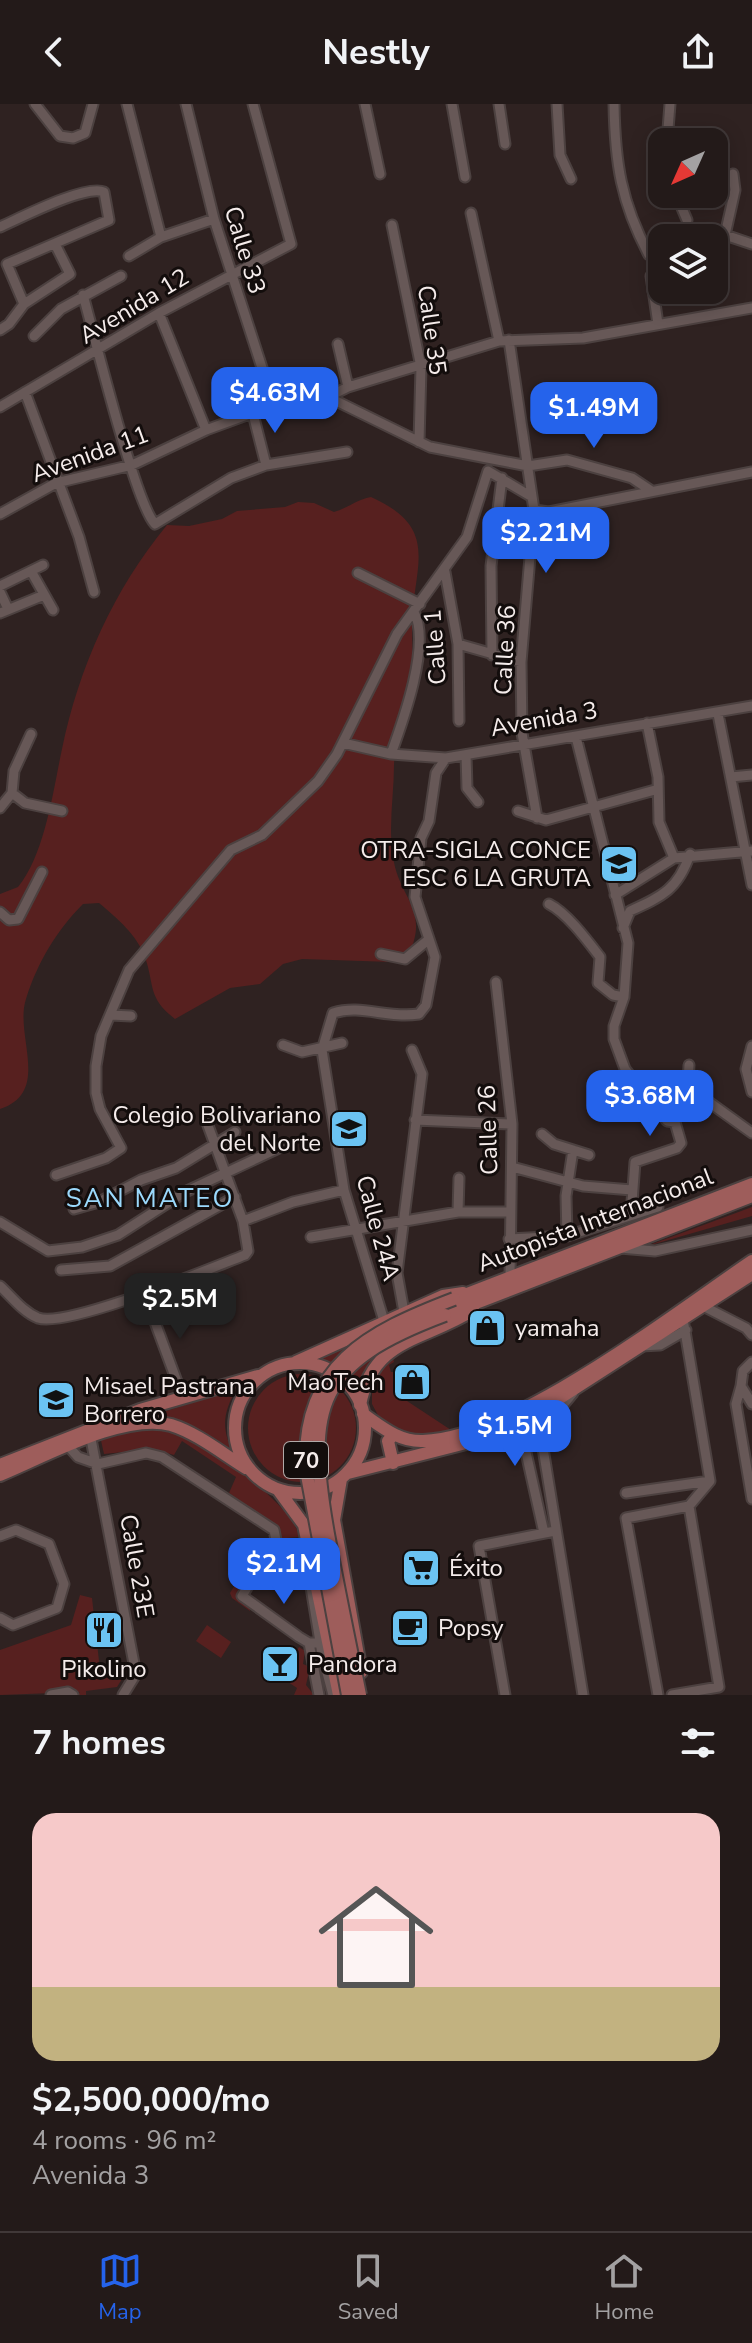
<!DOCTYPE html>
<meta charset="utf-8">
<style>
:root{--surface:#231a19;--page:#2b2322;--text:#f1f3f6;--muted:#a3a1a2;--line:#403838;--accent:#2563eb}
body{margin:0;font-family:"Nunito Sans",sans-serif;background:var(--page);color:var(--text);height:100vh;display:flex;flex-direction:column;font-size:30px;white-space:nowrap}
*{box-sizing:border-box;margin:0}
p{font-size:26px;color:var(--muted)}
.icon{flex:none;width:44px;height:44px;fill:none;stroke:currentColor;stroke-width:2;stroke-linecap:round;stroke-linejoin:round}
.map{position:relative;height:1591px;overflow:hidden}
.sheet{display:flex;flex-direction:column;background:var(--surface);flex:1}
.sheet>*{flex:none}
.needle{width:52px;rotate:225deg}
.fabs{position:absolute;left:648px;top:24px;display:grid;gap:16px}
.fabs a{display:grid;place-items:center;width:80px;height:80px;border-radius:16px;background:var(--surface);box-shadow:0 4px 20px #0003,0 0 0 2px var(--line);font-size:40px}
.price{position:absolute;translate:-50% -68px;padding:0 18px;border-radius:16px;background:var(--accent);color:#fff;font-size:26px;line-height:52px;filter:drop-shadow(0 2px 4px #0008)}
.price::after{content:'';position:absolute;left:50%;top:48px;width:24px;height:18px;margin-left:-12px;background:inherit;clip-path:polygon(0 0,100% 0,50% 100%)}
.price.on{background:#222;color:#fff}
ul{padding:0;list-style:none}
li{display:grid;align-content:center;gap:16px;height:424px;padding:0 32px}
li span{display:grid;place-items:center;height:248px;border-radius:24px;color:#555}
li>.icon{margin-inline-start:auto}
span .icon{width:144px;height:144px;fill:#fffc;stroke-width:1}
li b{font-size:34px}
h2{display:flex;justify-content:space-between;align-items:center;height:96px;padding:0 32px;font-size:34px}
header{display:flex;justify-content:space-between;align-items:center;height:104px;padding:0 32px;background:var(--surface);font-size:36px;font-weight:700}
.tab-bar{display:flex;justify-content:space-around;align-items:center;height:112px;border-top:2px solid var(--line);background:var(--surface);font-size:22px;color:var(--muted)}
.tab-bar a{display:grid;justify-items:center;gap:4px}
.tab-bar .on{color:var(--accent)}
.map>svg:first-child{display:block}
</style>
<header><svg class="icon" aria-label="back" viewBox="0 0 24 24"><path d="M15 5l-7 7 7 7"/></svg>Nestly<svg class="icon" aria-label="share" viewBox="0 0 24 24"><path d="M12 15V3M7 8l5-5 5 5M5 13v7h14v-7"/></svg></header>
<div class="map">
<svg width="752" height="1591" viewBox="0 0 752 1591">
<rect width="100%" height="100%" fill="#2f2221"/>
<path fill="#57201f" d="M371,393C443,425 412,464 412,523C412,549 415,576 410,602C405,622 394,640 394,661C394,691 388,722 393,752C398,794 430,804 409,850L392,858L302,855L283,860L260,880L230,884L175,915C147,893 155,882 145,853C137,831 117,814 99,799L83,800C57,826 37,859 26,895C14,931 52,988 0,1005V790L18,783C45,750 53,687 62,645C79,563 114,485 167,421L189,422L222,415L237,407L285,403L298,398L314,399L334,408C348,404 356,396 371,393Z
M752,1103V1112L644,1143Z
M378,1229L385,1244L361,1284L345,1271L318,1258L316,1254Z
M392,1250L394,1258L389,1261L391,1268H395L407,1297L451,1326L450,1332L402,1329L379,1313L372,1300V1275Z
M248 1324a54 54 0 1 1 108 0a54 54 0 1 1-108 0Z
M237,1285C223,1307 221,1325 233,1348L182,1318L150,1312Z
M149,1323C159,1325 170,1327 180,1330C209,1341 295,1402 299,1433L275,1435L274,1421L229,1389L236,1373L182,1337L174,1351L152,1345L104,1350L100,1332Z
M260,1440L268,1447L243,1487L248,1491L250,1507L232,1494L230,1489Z
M80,1491L92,1494L101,1575L127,1567L117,1583L86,1587V1591H73L80,1588L0,1591V1546L71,1521Z
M207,1521L231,1538L221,1554L196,1537Z
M299,1543L305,1547L303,1560L310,1563L306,1581L314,1591H294L297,1584L282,1574Z"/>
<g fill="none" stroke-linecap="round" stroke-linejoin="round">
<g stroke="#4c4140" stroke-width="13">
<path id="minor" d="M35,0L60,32L73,34L85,29L93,0
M127,0L161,133
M186,0L214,115L274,301
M365,0L380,70
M452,0L465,73
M499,0L505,40
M557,0L560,51L571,75
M614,0C615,59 621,98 649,151L662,146
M667,38L670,0
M676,90L687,116
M471,109L499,237
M392,121L421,263L419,338
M0,123C20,114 86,80 104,88L109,116L7,160L24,200
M725,131L735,86L733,70
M714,134L725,131L752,140
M129,152L161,133L214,115
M651,172L658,220
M83,191C94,230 135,399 155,420L231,374L266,361L347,348
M159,209L206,326
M0,226L9,220L24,200L70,170L56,142
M34,232L61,205L121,172
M509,236L534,406L521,558L522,629L537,714
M338,240L348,283
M25,288L79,433L94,488
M328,293L348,283L499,237L583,234L752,204
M0,303L159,209L291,140L253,0
M253,310L266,361
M534,406L549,408L752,368
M0,410L56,379L132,361L206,326L274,301L328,293L430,343L528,362L567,356L632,374L650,386
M31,467L53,506
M445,468L458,540L459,617
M358,469L420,500
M0,482L43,461
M0,488L8,505
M0,509L44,491
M458,540L521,558
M492,551L491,462L502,374
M718,610L752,781
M647,619L658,673L659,718L674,754
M576,633L628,839L624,893L614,922V935L625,965L667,1017L675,1018L681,1039L677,1044L635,1058L631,1111
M343,639L391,650L446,654L752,602
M391,650C403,617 431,540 414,508
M466,651L467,684L478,698
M731,673L752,671
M12,689L25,699L62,707
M0,704L12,689L14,667L31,630
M518,707L546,716L655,686
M615,791L674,754L752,747
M549,800C567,809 587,836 600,853L598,879L613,891L624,893
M0,808L9,816L18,815L42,768
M623,824L630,807C663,792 678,785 690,750
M381,850L405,855L428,836
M496,878L512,1020L510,1173
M111,911L131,912
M283,941L302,948L342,939
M752,942L746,965L752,988
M689,961L688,979L695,988L752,1029
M415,1016L512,1020
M542,1030L554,1040L589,1051
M512,1063L583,1082L632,1086
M56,1071L106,1054L121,1044L100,1005L96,989V962L101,932L129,866L231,746L262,731L318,677L337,650L397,530L467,433L488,367L532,393
M74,1105L99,1098L141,1076L176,1064L235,1028
M458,1108L459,1074
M243,1117L293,1098L344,1086
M0,1118L48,1147L82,1143L118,1131L185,1088L283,1042
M567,1132L566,1092L573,1046
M311,1133L458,1108H508
M509,1135L567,1132L658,1103
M620,1144L655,1147L752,1126
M61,1166L110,1162L235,1093
M0,1182C12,1193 23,1208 38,1214C68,1224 211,1164 245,1151L248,1147L243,1117L206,1016
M145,1191L183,1294
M703,1202L746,1224L752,1231
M404,1208L397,1169L422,970L412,946
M384,1217L344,1086L322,946L333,909C362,900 387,915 419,910L426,901L435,853L415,793L421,734L429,717L436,669L446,654
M641,1242L660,1241L686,1226
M752,1258L743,1267L741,1282L752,1300
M741,1282L736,1300L752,1395
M573,1289L549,1318L542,1338L583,1591
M91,1335L136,1570L123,1591
M481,1337L507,1334L525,1344L544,1429
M69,1343L78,1353L98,1360
M98,1360L146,1349L162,1353L274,1426L276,1436L242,1492L299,1533L309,1539H319
M626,1389L710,1377
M0,1432L16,1426L49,1440L64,1480L57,1504L13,1521L0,1514
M311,1483L322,1550L333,1591
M309,1539L319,1591
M51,1591L68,1588L73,1591
M505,1591L479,1442L555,1427
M658,1591L626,1414L689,1402L710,1377L683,1215
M672,1591L719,1583L689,1402"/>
</g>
<g stroke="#4c4140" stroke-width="16">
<path id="major" d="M454,1195L752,1080
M445,1211L752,1092
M296,1258L443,1192L463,1189
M235 1324a65 65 0 1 1 130 0a65 65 0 1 1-130 0Z
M360,1301C373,1233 423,1238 473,1206
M363,1310C382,1323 399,1338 423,1337C513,1335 675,1209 752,1157
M393,1331L388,1337L393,1359
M0,1361L140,1306L258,1272
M348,1369L470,1338L532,1312L752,1170
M0,1371C44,1353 124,1308 171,1321C197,1329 223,1350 246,1364
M341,1375L334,1416L361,1568
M279,1387L304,1421L339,1591"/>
</g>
<use href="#minor" stroke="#675857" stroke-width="9"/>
<use href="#major" stroke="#9e5d5b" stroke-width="12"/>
<g stroke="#4c4140" stroke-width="16" stroke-linecap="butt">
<path id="major-bridge" d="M348,1591L306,1366C301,1261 368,1228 454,1195
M360,1591C349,1537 338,1484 328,1430C305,1300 317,1259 445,1211"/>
</g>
<use href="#major-bridge" stroke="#9e5d5b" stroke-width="12"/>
</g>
<defs>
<g id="school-square" transform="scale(2)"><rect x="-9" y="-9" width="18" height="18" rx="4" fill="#6bc3f2" stroke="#130d0c"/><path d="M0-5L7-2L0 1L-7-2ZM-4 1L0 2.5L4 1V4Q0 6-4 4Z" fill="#111"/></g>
<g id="shop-square" transform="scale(2)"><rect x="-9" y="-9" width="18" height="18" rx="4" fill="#6bc3f2" stroke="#130d0c"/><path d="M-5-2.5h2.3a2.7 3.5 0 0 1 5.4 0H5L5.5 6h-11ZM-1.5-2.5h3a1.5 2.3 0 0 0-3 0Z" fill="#111"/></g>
<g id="supermarket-square" transform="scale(2)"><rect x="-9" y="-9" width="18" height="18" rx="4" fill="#6bc3f2" stroke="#130d0c"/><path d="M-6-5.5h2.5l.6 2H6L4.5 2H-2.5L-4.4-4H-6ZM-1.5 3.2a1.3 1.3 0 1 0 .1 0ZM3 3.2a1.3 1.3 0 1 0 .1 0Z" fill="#111"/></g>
<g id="cafe-square" transform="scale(2)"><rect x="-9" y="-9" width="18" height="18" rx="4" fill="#6bc3f2" stroke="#130d0c"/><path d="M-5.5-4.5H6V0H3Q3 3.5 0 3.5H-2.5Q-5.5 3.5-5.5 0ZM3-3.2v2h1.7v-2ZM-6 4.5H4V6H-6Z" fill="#111"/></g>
<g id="restaurant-square" transform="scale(2)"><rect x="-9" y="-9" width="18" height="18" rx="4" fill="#6bc3f2" stroke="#130d0c"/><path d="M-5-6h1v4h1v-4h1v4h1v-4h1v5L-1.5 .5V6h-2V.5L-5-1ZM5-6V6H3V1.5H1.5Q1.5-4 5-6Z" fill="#111"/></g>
<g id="bar-square" transform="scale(2)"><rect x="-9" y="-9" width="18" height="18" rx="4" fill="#6bc3f2" stroke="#130d0c"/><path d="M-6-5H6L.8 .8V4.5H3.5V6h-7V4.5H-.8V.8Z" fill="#111"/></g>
</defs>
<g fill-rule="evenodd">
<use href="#school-square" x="619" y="760"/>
<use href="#school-square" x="349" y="1025"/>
<use href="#shop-square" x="487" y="1224"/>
<use href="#shop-square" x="412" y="1278"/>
<use href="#school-square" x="56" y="1296"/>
<use href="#supermarket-square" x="421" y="1464"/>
<use href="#cafe-square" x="410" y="1524"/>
<use href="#restaurant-square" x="104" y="1526"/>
<use href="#bar-square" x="280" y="1560"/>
</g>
<g text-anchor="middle" stroke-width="6" stroke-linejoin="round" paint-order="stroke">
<rect fill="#130d0c" stroke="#b1a9a8" stroke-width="2" x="284" y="1338" width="44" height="36" rx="6"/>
<g font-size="22" font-weight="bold" fill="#f5eceb">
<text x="306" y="1364">70</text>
</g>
<g font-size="24" fill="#f5eceb" stroke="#130d0c">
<text transform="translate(245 146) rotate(73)" y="8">Calle 33</text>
<text transform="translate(134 202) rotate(-31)" y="8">Avenida 12</text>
<text transform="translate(432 226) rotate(82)" y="8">Calle 35</text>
<text transform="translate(90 350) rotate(-20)" y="8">Avenida 11</text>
<text transform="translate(435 543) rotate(-94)" y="8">Calle 1</text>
<text transform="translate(505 546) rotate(-87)" y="8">Calle 36</text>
<text transform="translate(544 615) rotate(-10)" y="8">Avenida 3</text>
<text transform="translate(488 1026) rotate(-92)" y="8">Calle 26</text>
<text transform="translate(595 1116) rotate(-21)" y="8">Autopista Internacional</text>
<text transform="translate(378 1124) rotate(75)" y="8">Calle 24A</text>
<text transform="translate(137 1462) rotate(80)" y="8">Calle 23E</text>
</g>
<g font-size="24" fill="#f5eceb" stroke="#130d0c" text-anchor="start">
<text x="591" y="754" text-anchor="end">OTRA-SIGLA CONCE<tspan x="591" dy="28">ESC 6 LA GRUTA</tspan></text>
<text x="321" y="1019" text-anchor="end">Colegio Bolivariano<tspan x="321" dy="28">del Norte</tspan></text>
<text x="515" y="1232">yamaha</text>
<text x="384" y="1286" text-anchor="end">MaoTech</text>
<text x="84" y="1290">Misael Pastrana<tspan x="84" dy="28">Borrero</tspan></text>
<text x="449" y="1472">Éxito</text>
<text x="438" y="1532">Popsy</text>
<text x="308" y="1568">Pandora</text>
<text x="104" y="1573" text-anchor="middle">Pikolino</text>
</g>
<g font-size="26" letter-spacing="2" fill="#9bd9fc" stroke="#130d0c">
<text x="150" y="1103">SAN MATEO</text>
</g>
</g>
</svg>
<div class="fabs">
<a><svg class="needle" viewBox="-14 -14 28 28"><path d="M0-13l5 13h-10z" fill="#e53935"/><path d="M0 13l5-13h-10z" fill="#a3a1a2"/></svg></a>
<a><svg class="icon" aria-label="layers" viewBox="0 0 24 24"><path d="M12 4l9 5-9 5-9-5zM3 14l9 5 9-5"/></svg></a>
</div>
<b class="price" style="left:275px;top:331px">$4.63M</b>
<b class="price" style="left:594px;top:346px">$1.49M</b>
<b class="price" style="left:546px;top:471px">$2.21M</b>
<b class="price" style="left:650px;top:1034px">$3.68M</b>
<b class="price on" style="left:180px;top:1237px">$2.5M</b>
<b class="price" style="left:515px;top:1364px">$1.5M</b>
<b class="price" style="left:284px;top:1502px">$2.1M</b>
</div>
<section class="sheet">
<h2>7 homes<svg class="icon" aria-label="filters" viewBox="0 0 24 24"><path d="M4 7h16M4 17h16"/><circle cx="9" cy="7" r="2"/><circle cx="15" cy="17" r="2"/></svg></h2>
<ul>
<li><span style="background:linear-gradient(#f6c9c9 70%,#c2b280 0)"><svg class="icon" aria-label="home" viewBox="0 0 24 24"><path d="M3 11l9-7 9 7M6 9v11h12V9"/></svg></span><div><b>$2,500,000/mo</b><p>4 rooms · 96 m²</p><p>Avenida 3</p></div></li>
</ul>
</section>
<nav class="tab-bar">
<a class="on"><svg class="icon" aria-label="map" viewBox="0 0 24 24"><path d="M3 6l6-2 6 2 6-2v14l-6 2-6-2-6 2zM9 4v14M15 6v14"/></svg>Map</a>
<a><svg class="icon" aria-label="saved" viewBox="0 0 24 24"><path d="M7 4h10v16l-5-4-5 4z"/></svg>Saved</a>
<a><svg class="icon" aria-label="home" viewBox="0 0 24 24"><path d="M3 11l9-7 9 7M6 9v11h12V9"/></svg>Home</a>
</nav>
